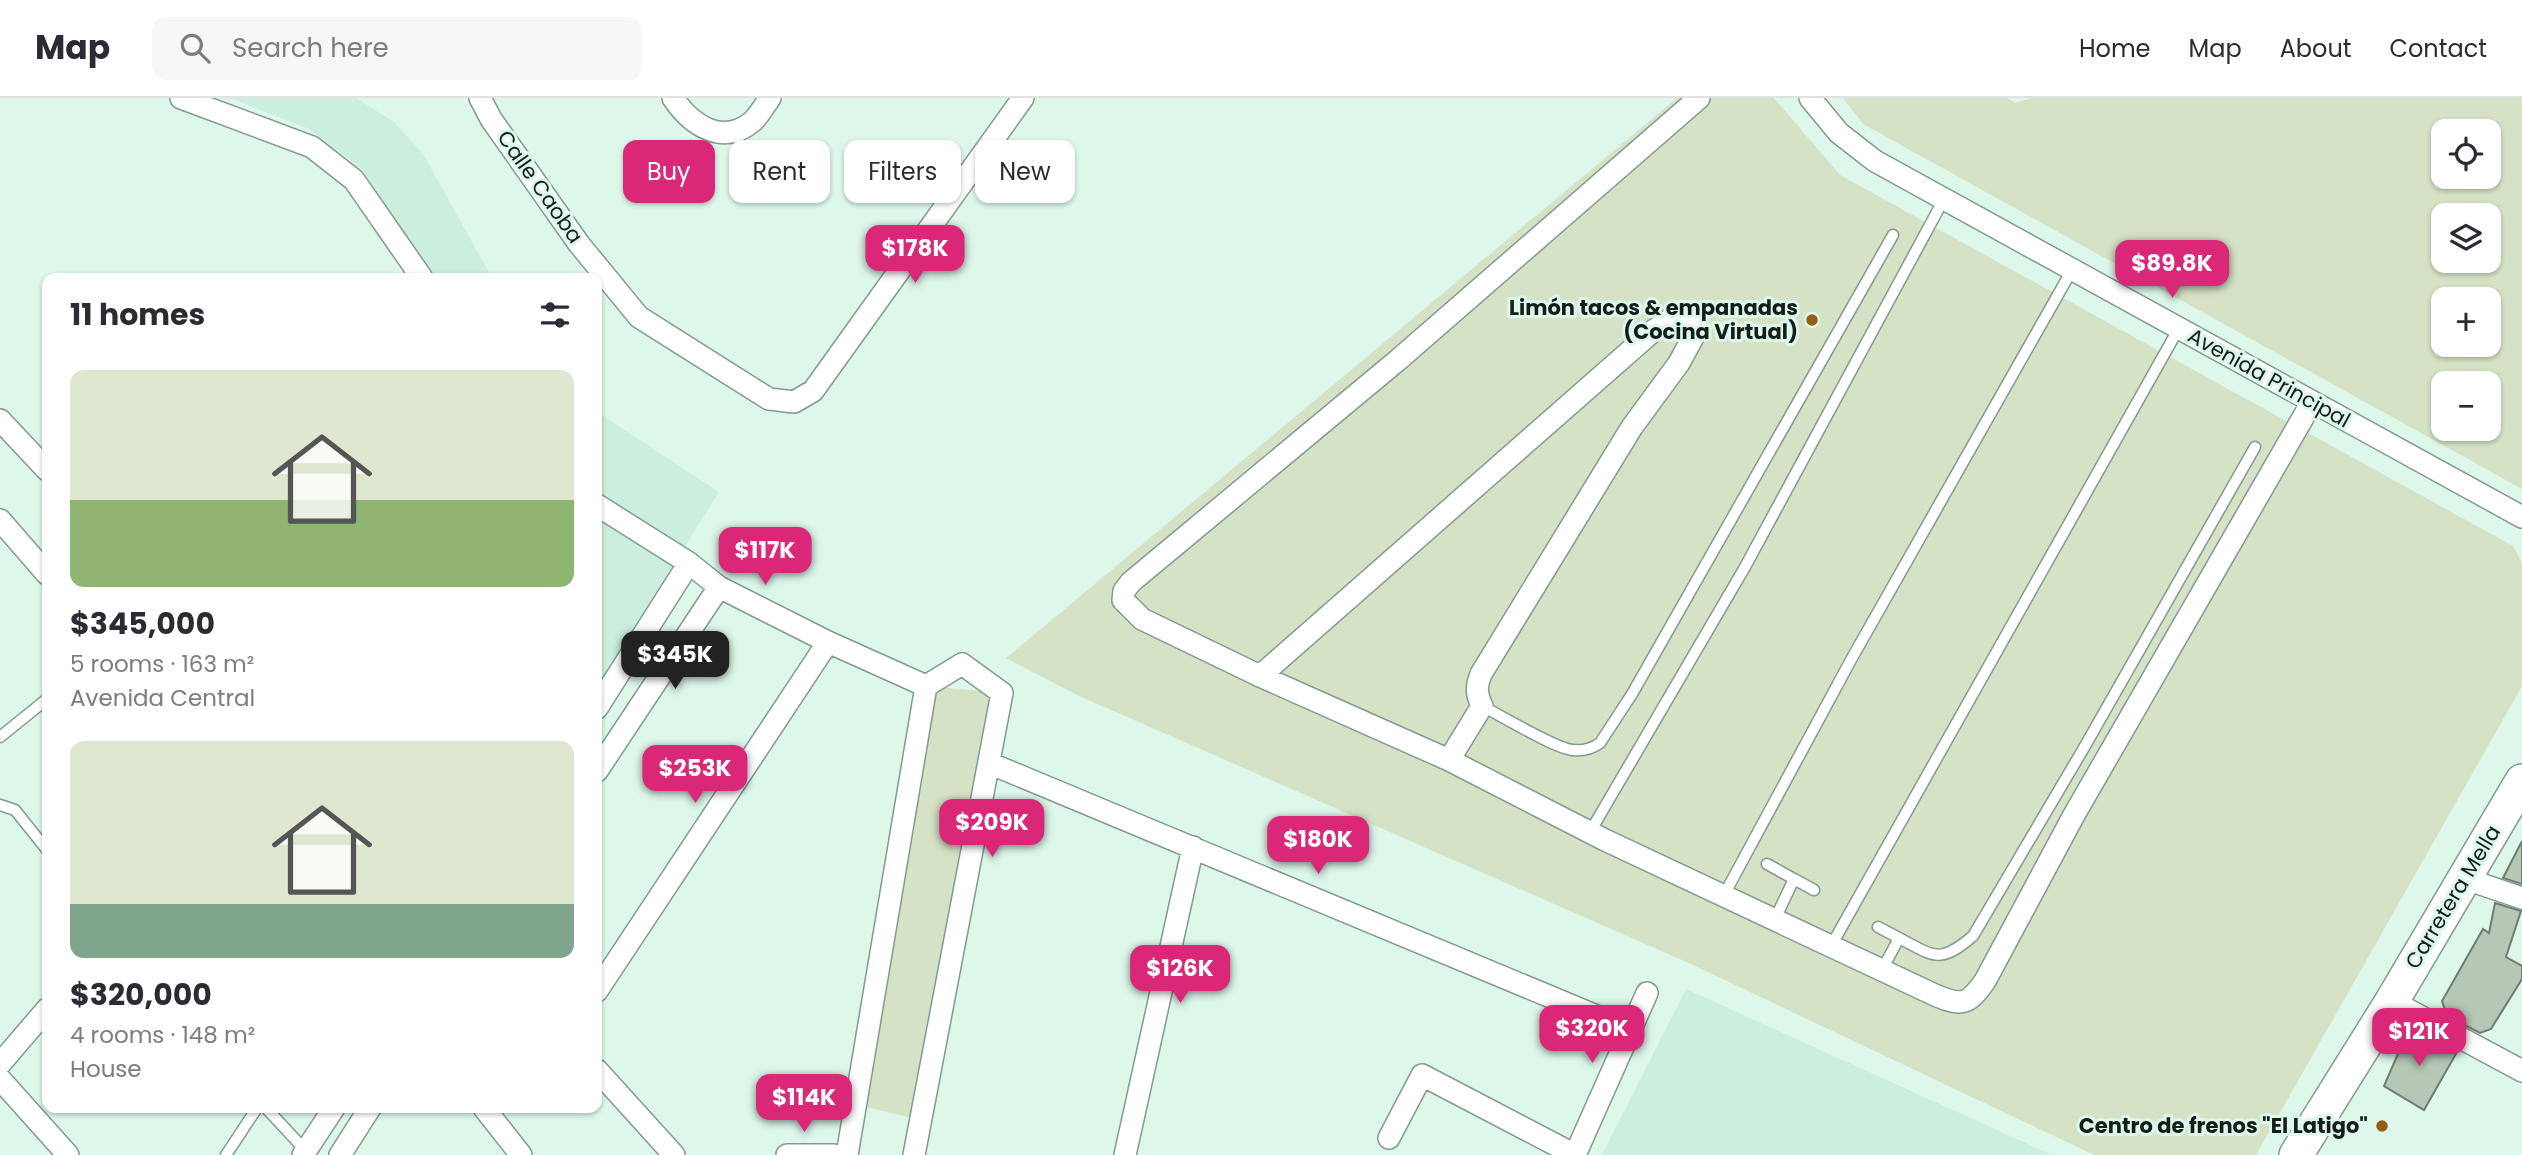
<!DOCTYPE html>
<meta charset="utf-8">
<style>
:root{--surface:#fff;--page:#f7f7f7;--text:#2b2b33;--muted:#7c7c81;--line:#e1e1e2;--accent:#db2777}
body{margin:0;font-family:Poppins,sans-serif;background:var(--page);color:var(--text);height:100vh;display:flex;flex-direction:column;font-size:26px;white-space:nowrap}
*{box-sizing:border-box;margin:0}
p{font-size:23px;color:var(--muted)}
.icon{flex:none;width:38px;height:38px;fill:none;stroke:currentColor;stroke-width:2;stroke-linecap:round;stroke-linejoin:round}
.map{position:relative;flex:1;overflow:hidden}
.drawer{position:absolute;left:42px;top:175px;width:560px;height:840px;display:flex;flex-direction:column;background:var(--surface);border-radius:14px;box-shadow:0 2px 5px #0004}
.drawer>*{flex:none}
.guide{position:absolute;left:623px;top:42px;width:665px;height:63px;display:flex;gap:14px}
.controls{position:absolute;left:2431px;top:21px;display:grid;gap:14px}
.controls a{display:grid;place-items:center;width:70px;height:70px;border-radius:14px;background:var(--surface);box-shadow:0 2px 5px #0004;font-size:35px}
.price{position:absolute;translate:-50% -60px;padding:0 16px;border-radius:14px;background:var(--accent);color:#fff;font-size:23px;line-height:46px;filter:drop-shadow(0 2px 4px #0008)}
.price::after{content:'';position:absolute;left:50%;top:42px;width:21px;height:16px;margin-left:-10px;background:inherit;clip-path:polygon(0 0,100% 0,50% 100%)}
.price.selected{background:#222;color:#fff}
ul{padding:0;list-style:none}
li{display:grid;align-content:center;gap:14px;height:371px;padding:0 28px}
li span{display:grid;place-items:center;height:217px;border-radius:14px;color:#555}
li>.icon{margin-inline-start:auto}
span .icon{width:126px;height:126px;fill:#fffc;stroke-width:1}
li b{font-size:30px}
h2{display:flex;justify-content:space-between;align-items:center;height:84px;padding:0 28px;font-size:30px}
.chip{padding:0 24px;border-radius:14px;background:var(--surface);box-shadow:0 2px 5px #0004;font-size:24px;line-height:63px}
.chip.selected{background:var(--accent);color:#fff}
header{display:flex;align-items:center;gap:42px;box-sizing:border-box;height:98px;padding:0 35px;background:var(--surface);border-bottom:2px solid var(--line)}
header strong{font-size:33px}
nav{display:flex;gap:38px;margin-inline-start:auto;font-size:24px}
.search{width:490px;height:63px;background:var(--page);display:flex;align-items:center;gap:18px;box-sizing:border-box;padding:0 24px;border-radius:14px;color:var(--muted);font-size:26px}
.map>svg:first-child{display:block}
</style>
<header>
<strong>Map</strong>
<div class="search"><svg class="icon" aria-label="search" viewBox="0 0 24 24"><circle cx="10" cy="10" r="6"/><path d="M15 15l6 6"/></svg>Search here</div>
<nav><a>Home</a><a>Map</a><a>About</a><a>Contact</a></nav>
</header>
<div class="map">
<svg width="2522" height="1057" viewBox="0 0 2522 1057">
<rect width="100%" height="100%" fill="#ddf7eb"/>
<path fill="#cceede" d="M230,0H356L394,24L423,56L492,180H431L362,71L309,31Z
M597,314L719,394L597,588Z
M1686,891L2052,1057H1602Z"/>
<path fill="#d5e2c5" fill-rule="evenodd" d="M1677,0H1774L1840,77L2513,448L2522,465V588L2256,1057H2094L1691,866L1077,597L1006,560Z
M1843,0H2007L2015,5L2032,0H2522V391L1863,26ZM2443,33H2488V79H2443ZM2443,117H2488V163H2443ZM2443,201H2488V247H2443ZM2443,285H2488V331H2443Z
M926,588L1002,595L921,1022L870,1010H855Z"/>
<path fill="#b5c7b5" stroke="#6e7e6e" stroke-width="2" d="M2522,743V786L2503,780Z
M2495,805L2521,813L2506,859L2522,868V881L2491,931L2480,935L2447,918L2442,903L2483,831L2489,835Z
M2409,930L2457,954L2424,1012L2384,988Z"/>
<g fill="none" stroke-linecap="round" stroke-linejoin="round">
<g stroke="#829a8f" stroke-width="13">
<path id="lane" d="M1482,608C1500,617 1556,651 1573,652C1583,653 1593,650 1600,645L1632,596L1893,137
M0,639L47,601
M0,707L15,712L47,752
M1590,734L1745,469L1944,101
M1767,766L1794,781
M1724,797L1852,560L2072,172
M1775,821L1794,781L1814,792
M1878,829L1899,840L1882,872
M1899,840C1935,859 1940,866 1973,838L2085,648L2255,349
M1831,848L2179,230
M266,1010L306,1053
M226,1057L257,1010"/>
</g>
<g stroke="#829a8f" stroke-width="24">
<path id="street" d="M181,0L312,49L354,82L422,180
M480,0L491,21L579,146L639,219L769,301L794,304L813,293L1023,0
M673,0C691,27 723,49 753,23C759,17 765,7 770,0
M1810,0L1839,35L1875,63L2522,419
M0,322L47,372
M597,407L689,465L719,489L828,544L926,588
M0,422L47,476
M1260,578L1653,233L1677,217L1693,221L1697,232L1679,265L1632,329L1481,576C1476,589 1476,595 1482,608L1449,662L1605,742L1937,898C1964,909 1969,905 1985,883L2074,717L2312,304
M597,610L689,465
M1449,662L1260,578L1142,521L1123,502L1124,493L1131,484L1398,262L1699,0
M989,665L1630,932
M597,673L719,489
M2463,780L2522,800
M597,893L828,544
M2392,903L2522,973
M0,966L47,911
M597,972L674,1057
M0,981L68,1057
M484,1010L521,1057
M1389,1040L1422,977L1575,1057
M303,1057L334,1010
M340,1057L370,1010
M787,1057H834
M847,1057L926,588L962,566L1002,595L914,1057
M1125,1057L1193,749
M1575,1057L1647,895"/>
</g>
<g stroke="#829a8f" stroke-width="36">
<path id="primary" d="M2296,1057L2392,903L2522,683"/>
</g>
<use href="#lane" stroke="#fff" stroke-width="10"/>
<use href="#street" stroke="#fff" stroke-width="21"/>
<use href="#primary" stroke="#fff" stroke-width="33"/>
</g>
<g fill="#945d16" stroke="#ddf7eb" stroke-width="2.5">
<circle cx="1812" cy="222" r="7"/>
<circle cx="2382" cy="1028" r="7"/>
</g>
<g text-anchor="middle" stroke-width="6" stroke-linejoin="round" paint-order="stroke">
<g font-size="21" fill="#141d19" stroke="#ddf7eb">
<text transform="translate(540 89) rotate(55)" y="7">Calle Caoba</text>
<text transform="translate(2269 280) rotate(29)" y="7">Avenida Principal</text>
<text transform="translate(2453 799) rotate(-59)" y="7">Carretera Mella</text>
</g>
<g font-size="21" font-weight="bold" fill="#141d19" stroke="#ddf7eb" text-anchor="end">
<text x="1798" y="217">Limón tacos &amp; empanadas<tspan x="1798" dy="24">(Cocina Virtual)</tspan></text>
<text x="2368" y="1035">Centro de frenos "El Latigo"</text>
</g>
</g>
</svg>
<div class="controls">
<a><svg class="icon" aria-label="locate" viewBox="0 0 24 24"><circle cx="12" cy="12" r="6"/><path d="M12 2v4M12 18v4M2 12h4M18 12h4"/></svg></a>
<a><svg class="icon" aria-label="layers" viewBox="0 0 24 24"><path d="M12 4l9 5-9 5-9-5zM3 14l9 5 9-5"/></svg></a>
<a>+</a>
<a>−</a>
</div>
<b class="price" style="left:915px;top:187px">$178K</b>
<b class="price" style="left:2172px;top:202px">$89.8K</b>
<b class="price" style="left:765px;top:489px">$117K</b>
<b class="price selected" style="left:675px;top:593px">$345K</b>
<b class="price" style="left:695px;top:707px">$253K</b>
<b class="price" style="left:992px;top:761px">$209K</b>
<b class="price" style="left:1318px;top:778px">$180K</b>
<b class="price" style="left:1180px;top:907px">$126K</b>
<b class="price" style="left:1592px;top:967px">$320K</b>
<b class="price" style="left:2419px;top:970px">$121K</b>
<b class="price" style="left:804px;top:1036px">$114K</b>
<div class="guide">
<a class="chip selected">Buy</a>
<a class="chip">Rent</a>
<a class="chip">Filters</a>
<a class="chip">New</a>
</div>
<section class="drawer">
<h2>11 homes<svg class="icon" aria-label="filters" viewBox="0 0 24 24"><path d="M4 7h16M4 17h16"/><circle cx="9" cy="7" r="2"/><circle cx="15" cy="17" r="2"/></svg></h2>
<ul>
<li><span style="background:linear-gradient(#dfe7d0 60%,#8fb573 0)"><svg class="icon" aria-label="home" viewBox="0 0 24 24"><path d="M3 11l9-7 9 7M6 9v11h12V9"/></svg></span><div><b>$345,000</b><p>5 rooms · 163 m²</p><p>Avenida Central</p></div></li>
<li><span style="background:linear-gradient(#dfe7d0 75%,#7fa58c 0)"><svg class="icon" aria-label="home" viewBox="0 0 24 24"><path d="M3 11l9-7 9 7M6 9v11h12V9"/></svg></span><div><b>$320,000</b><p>4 rooms · 148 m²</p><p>House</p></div></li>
</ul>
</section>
</div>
